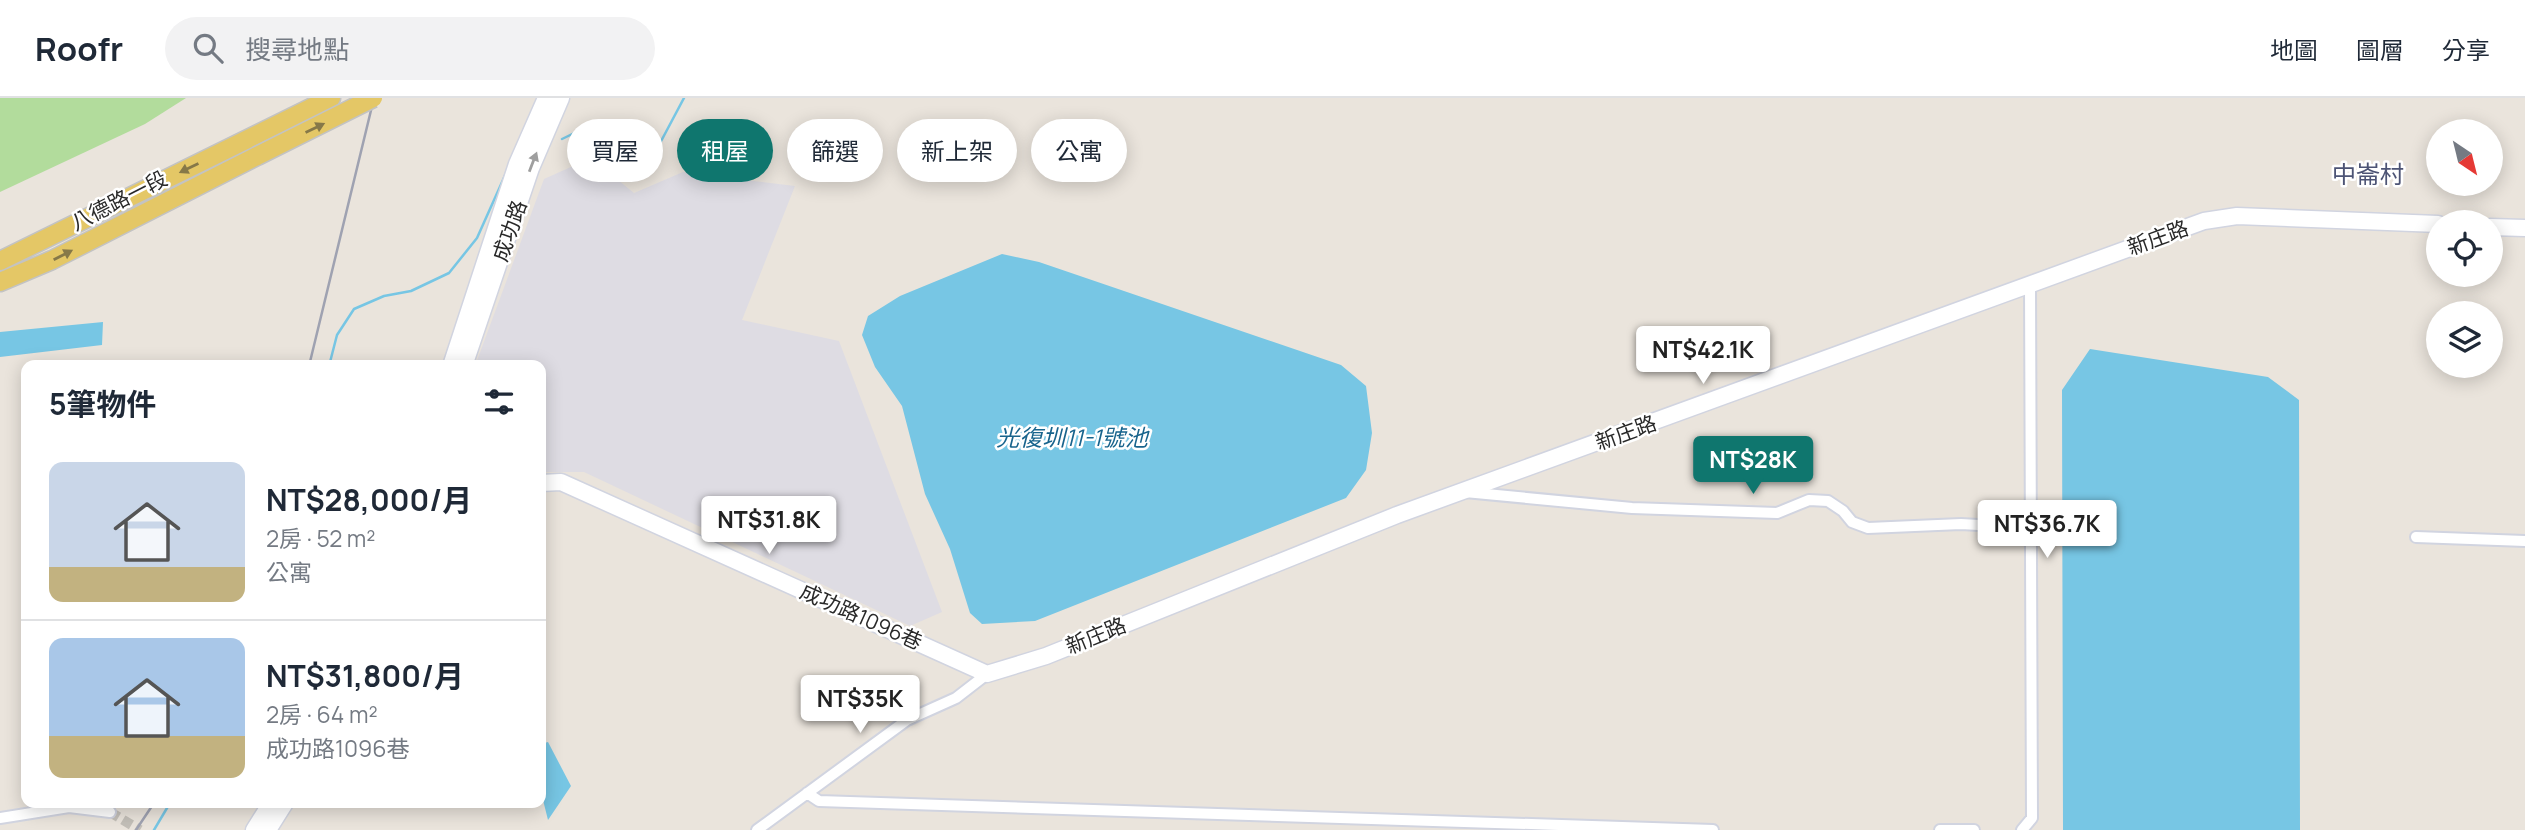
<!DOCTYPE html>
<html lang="zh-TW">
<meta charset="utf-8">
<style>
:root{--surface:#fff;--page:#f2f2f3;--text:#1f2937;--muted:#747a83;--line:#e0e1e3;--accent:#0f766e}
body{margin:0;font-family:Manrope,"Noto Sans TC",sans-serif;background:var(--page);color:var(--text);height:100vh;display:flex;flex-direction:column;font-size:26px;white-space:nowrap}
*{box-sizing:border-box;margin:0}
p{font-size:23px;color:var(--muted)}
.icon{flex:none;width:38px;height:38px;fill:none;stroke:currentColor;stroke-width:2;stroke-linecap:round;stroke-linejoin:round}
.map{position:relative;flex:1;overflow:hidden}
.sheet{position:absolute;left:21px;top:262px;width:525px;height:448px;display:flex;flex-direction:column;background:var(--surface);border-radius:14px;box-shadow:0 4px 18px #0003}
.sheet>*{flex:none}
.top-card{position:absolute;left:567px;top:21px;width:665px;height:63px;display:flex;gap:14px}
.needle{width:46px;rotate:145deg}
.fabs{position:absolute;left:2426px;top:21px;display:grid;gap:14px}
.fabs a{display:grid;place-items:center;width:77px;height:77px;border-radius:50%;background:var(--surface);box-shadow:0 4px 18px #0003;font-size:35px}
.price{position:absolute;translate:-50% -60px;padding:0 16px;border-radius:7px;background:#fff;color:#222;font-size:23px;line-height:46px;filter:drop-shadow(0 2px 4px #0008)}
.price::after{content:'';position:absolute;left:50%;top:42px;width:21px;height:16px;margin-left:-10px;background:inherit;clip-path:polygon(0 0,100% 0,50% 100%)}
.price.current{background:var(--accent);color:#fff}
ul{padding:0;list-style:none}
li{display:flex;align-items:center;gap:21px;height:175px;padding:0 28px}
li+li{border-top:2px solid var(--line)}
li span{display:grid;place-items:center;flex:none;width:196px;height:140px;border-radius:14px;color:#555}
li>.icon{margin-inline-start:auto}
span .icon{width:84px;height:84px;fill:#fffc;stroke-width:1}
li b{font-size:30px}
h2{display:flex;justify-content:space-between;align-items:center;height:84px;padding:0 28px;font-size:30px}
.pill{padding:0 24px;border-radius:32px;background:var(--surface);box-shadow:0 4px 18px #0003;font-size:24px;line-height:63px}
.pill.current{background:var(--accent);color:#fff}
header{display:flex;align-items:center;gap:42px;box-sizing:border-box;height:98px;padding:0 35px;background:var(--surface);border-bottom:2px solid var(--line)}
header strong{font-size:33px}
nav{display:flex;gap:38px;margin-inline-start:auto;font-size:24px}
.search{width:490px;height:63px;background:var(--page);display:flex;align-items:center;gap:18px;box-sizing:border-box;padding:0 24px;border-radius:38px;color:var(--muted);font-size:26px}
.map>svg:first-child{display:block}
</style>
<header>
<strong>Roofr</strong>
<div class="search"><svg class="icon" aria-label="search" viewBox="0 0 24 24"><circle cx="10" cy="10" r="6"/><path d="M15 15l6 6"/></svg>搜尋地點</div>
<nav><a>地圖</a><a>圖層</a><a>分享</a></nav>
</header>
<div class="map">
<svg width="2525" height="732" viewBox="0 0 2525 732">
<rect width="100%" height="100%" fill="#eae4dc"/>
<path fill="#dedce3" d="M591,60L634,95L683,74L795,88L742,222L839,243L942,514L910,528L584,374H541V268H475L544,81Z"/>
<path fill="#b2dc9c" d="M0,0H186L145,26L0,94Z"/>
<path fill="#77c6e4" d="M1002,156L1039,164L1341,267L1366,288L1372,335L1366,372L1346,400L1035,523L982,526L970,515L950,451L925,396L902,308L875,269L862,237L868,218L900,198Z
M103,224L102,247L0,259V234Z
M2090,251L2268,279L2299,302L2300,732H2063L2062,292Z
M548,644L571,688L548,722L541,694V646Z"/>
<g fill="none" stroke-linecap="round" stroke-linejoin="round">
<path stroke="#77c6e4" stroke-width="2.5" d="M562,41L595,25L631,46L659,47L684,0
M329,268L337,237L354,211L384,198L411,193L449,175L477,140L507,73
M154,732L170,705"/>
<path stroke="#c3bfb8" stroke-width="10" stroke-dasharray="10 5" stroke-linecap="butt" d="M110,714L140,732"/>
<g stroke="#d1d4e0" stroke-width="14">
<path id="street" d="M1465,394L1632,410L1777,415L1809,402L1828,403L1843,413L1852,424L1868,430L1961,426L2031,430
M2416,439L2525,443
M807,695L819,703L1713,732
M0,720L69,709L110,714
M757,732L907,622L956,600L987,576
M1940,732H1974
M2022,732L2032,720L2030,188"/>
</g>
<g stroke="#d1d4e0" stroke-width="19">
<path id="secondary" d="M2490,129L2525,130
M451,268L517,66L546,0
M464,268L531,70L561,0
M541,385L561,384L987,576L1046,558L1397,417L2204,123L2237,118L2438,126
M254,732L271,705
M268,732L285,705"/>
</g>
<g stroke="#c3c3c3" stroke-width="21">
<path id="primary" d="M0,163L331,0
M0,184L52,162L257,58"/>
</g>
<use href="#street" stroke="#fff" stroke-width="10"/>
<use href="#secondary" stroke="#fff" stroke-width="16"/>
<use href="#primary" stroke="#e4c766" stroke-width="18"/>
<path stroke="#9fa2b1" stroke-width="2.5" d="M309,268L374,0
M136,732L154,705"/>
<g stroke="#c3c3c3" stroke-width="21" stroke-linecap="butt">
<path id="primary-bridge" d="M257,58L373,0"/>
</g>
<use href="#primary-bridge" stroke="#e4c766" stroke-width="18"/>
</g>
<defs><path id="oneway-solid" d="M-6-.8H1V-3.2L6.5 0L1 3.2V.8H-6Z" transform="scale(1.75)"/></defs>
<g fill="#867848">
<use href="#oneway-solid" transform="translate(315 30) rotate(-26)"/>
<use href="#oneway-solid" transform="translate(189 70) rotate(154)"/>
<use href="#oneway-solid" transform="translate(63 157) rotate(-27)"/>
</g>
<use fill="#9f9f9f" href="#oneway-solid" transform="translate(533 64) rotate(-69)"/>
<g text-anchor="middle" stroke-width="5" stroke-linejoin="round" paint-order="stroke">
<g font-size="21" fill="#292929" stroke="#fff">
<text transform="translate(119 103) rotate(-27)" y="7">八德路一段</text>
<text transform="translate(510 133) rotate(-71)" y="7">成功路</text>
<text transform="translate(2158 140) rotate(-20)" y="7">新庄路</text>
<text transform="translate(1626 335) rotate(-20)" y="7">新庄路</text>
<text transform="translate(861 519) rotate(24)" y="7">成功路1096巷</text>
<text transform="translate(1096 538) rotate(-22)" y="7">新庄路</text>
</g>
<g font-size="23" font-style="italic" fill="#18648d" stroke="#fff">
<text x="1072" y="348">光復圳11-1號池</text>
</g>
<g font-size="24" fill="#4d5475" stroke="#fff">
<text x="2368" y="85">中崙村</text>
</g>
</g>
</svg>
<div class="fabs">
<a><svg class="needle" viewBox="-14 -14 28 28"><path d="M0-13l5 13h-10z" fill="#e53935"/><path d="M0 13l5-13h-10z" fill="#747a83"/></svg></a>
<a><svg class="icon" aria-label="locate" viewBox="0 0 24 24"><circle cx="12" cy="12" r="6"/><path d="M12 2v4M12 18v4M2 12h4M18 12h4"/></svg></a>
<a><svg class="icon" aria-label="layers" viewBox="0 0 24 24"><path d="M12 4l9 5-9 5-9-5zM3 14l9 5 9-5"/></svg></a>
</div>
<b class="price" style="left:1703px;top:288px">NT$42.1K</b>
<b class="price current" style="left:1753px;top:398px">NT$28K</b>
<b class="price" style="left:769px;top:458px">NT$31.8K</b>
<b class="price" style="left:2047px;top:462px">NT$36.7K</b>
<b class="price" style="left:860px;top:637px">NT$35K</b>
<div class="top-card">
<a class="pill">買屋</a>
<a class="pill current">租屋</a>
<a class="pill">篩選</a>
<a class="pill">新上架</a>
<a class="pill">公寓</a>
</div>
<section class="sheet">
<h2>5筆物件<svg class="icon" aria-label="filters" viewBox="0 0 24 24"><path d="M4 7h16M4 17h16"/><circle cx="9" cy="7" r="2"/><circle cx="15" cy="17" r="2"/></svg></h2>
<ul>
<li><span style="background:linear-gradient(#c9d6e8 75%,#c2b280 0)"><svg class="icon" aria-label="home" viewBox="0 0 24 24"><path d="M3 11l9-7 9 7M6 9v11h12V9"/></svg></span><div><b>NT$28,000/月</b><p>2房 · 52 m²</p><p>公寓</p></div></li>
<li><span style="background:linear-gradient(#a9c7e8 70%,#c2b280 0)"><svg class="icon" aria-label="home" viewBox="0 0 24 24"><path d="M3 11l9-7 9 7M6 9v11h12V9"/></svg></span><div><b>NT$31,800/月</b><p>2房 · 64 m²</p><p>成功路1096巷</p></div></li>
</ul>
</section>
</div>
